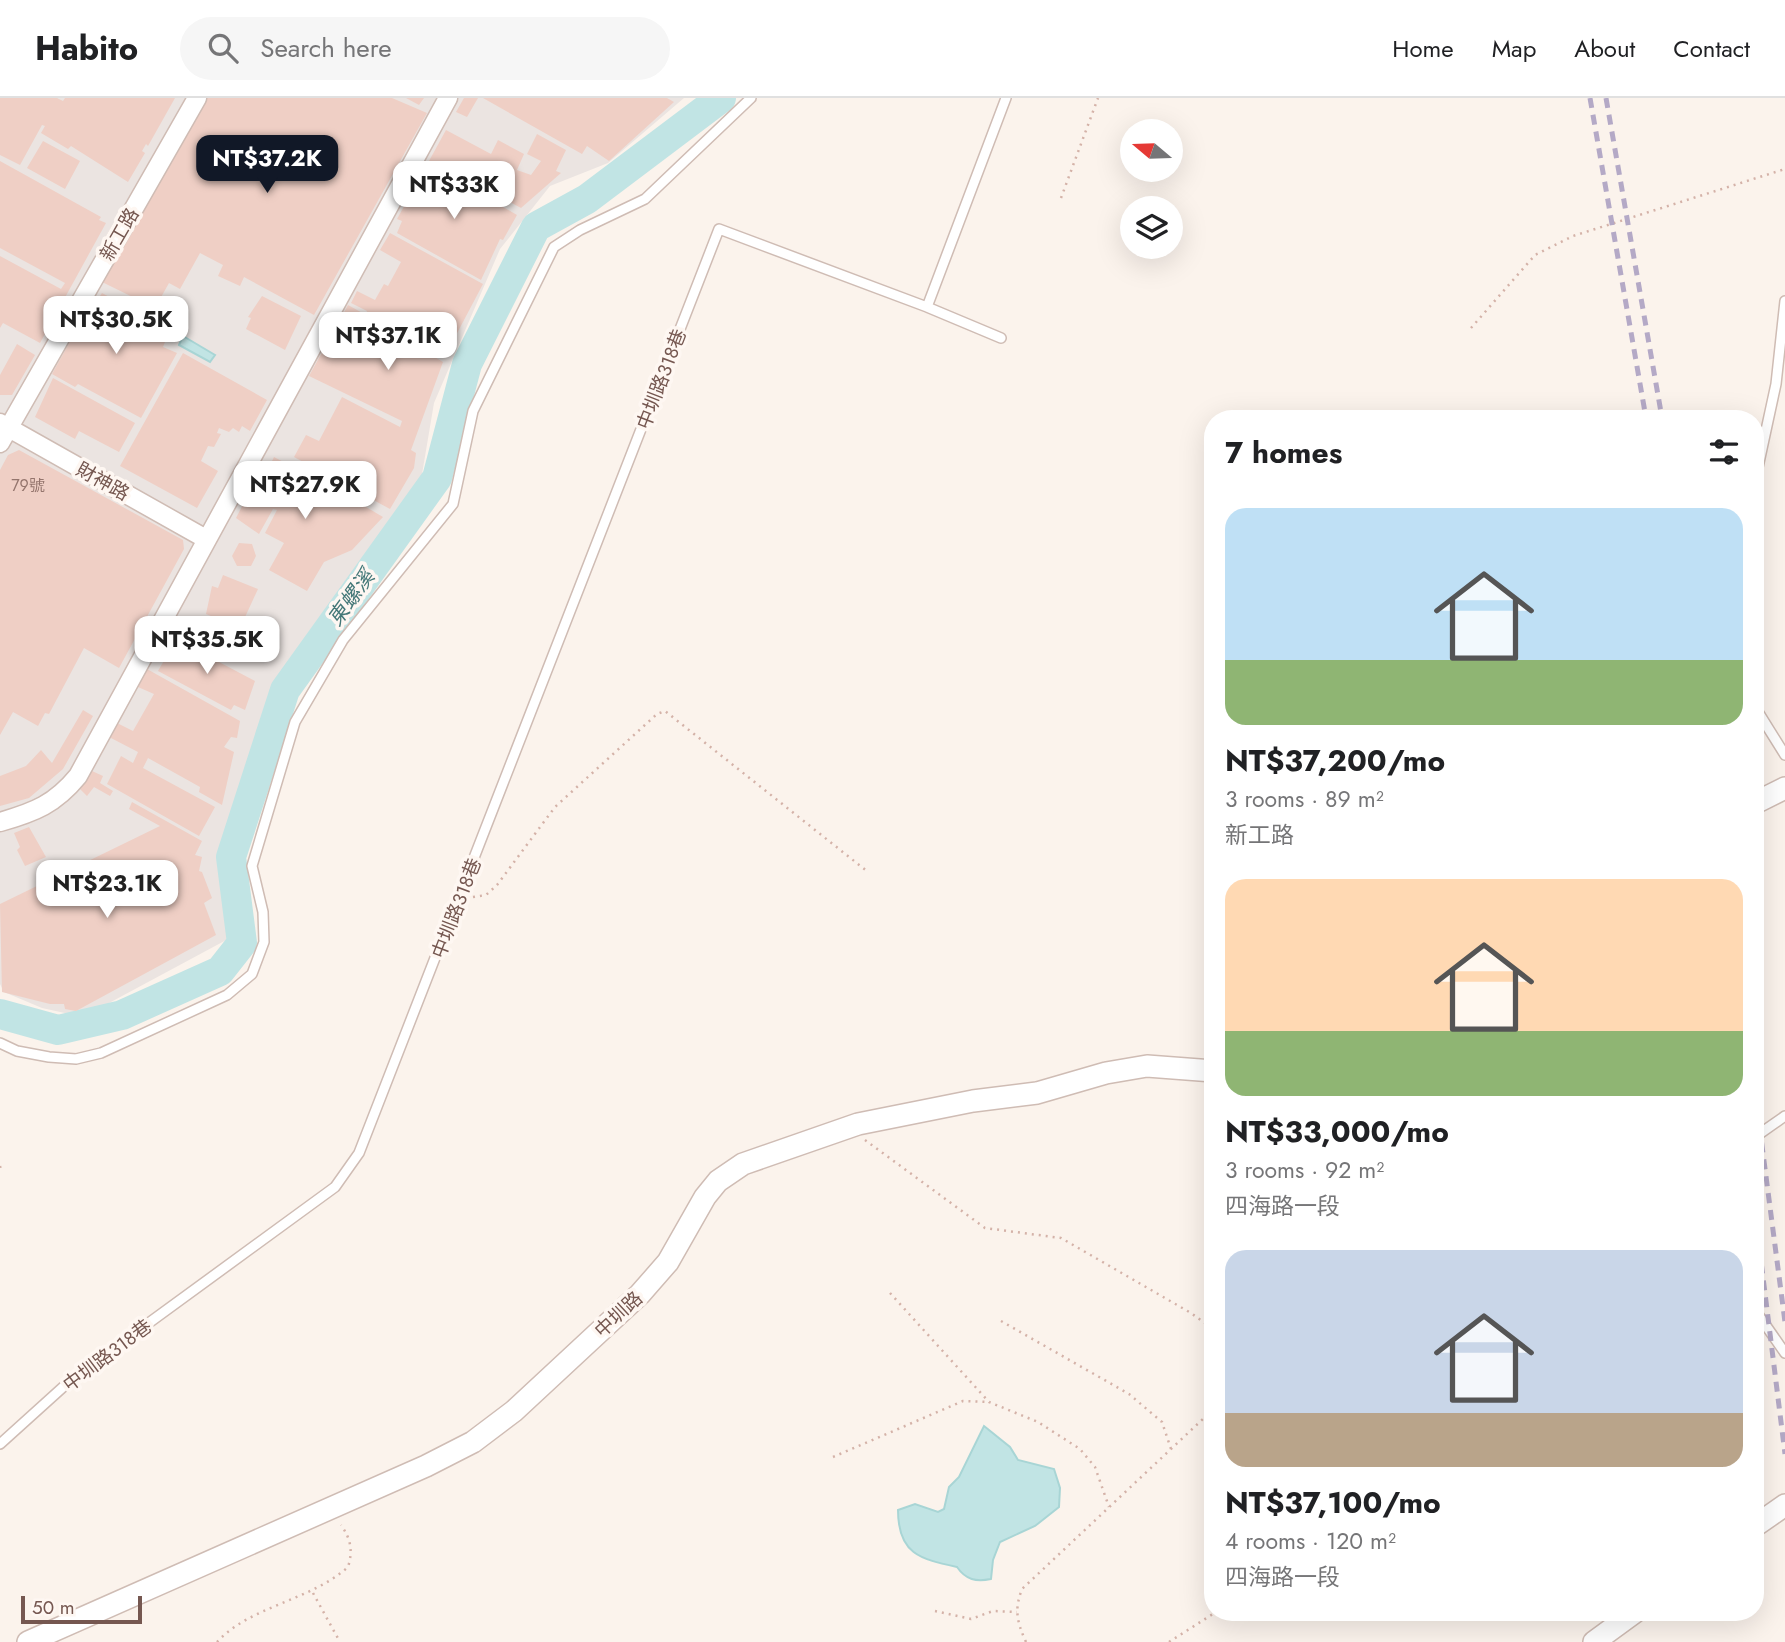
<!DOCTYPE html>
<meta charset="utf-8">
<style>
:root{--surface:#fff;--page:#f6f6f6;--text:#202124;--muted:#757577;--line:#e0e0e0;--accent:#111827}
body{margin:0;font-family:Jost,"Noto Sans TC",sans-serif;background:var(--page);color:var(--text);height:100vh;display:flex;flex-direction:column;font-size:26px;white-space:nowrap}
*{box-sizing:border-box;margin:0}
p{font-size:23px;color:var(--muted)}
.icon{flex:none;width:38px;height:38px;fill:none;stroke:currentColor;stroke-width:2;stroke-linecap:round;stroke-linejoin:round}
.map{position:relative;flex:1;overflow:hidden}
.side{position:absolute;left:1204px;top:312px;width:560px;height:1211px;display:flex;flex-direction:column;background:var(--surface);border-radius:28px;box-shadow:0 7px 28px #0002}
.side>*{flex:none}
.needle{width:46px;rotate:289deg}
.controls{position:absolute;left:1120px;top:21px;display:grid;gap:14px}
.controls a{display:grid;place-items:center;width:63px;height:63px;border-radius:50%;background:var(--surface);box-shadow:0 7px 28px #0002;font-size:35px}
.scale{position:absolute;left:21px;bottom:18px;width:121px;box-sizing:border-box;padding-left:7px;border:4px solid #755750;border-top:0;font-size:19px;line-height:24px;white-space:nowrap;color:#755750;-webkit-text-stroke:5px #fef7f2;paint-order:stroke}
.price{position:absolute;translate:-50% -60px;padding:0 16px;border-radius:14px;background:#fff;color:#222;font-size:23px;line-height:46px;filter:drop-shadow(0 2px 4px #0008)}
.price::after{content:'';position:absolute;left:50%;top:42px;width:21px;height:16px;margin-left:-10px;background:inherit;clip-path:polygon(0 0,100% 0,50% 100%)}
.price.current{background:var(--accent);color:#fff}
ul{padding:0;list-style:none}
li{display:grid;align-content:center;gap:14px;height:371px;padding:0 21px}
li span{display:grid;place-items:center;height:217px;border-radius:21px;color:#555}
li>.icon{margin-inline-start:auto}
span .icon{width:126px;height:126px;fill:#fffc;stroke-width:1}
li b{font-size:30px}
h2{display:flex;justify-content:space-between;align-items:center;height:84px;padding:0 21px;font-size:30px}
header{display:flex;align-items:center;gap:42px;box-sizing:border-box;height:98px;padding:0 35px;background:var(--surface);border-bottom:2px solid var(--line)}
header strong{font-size:33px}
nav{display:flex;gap:38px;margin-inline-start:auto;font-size:24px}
.search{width:490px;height:63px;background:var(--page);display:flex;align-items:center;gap:18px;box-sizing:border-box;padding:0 24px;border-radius:38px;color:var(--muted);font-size:26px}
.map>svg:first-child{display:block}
</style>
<header>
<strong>Habito</strong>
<div class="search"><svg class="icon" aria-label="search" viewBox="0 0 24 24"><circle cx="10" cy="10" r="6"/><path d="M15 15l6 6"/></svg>Search here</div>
<nav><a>Home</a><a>Map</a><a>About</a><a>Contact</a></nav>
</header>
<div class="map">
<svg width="1785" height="1544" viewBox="0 0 1785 1544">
<rect width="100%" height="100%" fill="#fbf3ec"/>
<path fill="#ebe4e1" d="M0,0H684L608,65L550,88L500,151L434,305L419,394L307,536L247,673L221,786L230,840L83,919L42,910L4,894L0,886Z"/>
<path fill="#c1e4e4" stroke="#a8d5d5" stroke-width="2" d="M183,238L215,257L210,264L179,247Z
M984,1328L1010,1349L1018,1362L1054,1371L1060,1390L1059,1409L1035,1428L1000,1444L993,1462L991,1481C976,1484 966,1482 957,1469C920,1461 898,1456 898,1412L915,1406L938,1414L944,1411L949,1389L959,1379Z"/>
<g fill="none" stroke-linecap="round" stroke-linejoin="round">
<path stroke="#c1e4e4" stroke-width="30" d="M0,916L58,932L122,917L220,873L242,845L231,759L285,592L437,380L467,266L536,129L587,101L721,0"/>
</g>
<path fill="#efcfc5" d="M0,0H57L63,3L65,0H175L148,48L146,46L142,53L145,55L128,84L71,48L68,51L41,35L45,28L42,27L20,67L0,57Z
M206,0H392L427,15L314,217L244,179L240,188L218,178L223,167L200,155L180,191L169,185L155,210L102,184Z
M406,0H424L419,7Z
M464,0H478L467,19L456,14Z
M483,0H667L674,4L609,63L587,48L582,56Z
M446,32L491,56L498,42L524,56L517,72L531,77L541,63L527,56L537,36L566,52L556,73L561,75L521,110L446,69L444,71L429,63Z
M43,43L80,63L65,91L27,70Z
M0,63L101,119L99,122L106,125L40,245L3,225L0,230V158L61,191L65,185L0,150Z
M428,65L517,117L503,142L500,141L481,182L397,135L402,123L397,121Z
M390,135L483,186L444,260L419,247L421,242L373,215L371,218L374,223L443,264L411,352L416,355L414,370L390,411L294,359L306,337L319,343L342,299L400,329L402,323L309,278L348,207L366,217L367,213L351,205L357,193L375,202L384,186L388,188L401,164L380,152Z
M102,195L157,225L152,235L165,244L163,249L177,255L141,320L78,286L75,289L52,276L92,204L95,206Z
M262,198L301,218L285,252L246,231L251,220L248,219Z
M17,246L35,257L12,297H0V277Z
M183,255L267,302L250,333L242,328L239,334L233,330L229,334L219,330L217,335L221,336L214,349L208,348L201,363L218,373L197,410L120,368Z
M53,280L135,325L119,354L79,333L75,341L35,319Z
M19,352L183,442L184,451L119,570L84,550L49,616L45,615L38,628L13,614L0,637V372L8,357Z
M274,359L293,369L295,367L383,419L352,452L324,464L307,493L269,472L284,445L265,435L277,412L273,411L259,436L236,420L253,387L259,390Z
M239,445L252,446L256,458L251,468H237L232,458Z
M223,477L258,491L240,530L206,516L212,488L218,490Z
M177,540L207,557L209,553L220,560L219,564L255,583L245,612L234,607L231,612L158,573Z
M147,571L240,623L237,640L231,639L224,649L234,654L222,707L199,694L200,689L148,660L143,670L215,709L199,738L107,686L121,658L133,665L138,654L109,639L117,625L133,633L154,596L138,589Z
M83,612L93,618L63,671L29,700L0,708V678L26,668L41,652L52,665Z
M92,673L103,678L100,685L113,693L110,698L94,689L87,698L80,691Z
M132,704L202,743L195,757L202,759L199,773L202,774L212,800L204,805L216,837L76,913L65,911L64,906H50L2,894L0,806L160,728L129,711Z
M29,729L46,759L25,768L17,752L20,749L14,735Z"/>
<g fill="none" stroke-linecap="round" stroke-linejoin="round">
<g stroke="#cfbcb4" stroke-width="12">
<path id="service" d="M927,209L1001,240
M1755,383L1776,286L1785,203
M1755,609L1785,657
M0,945L17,953L49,959L76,961L101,955L227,897L252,876L264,844L263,814L252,768L295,624L343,542L453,406L473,313L554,149L580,132L645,101L751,0
M1755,1039L1785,1018
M1755,1212L1785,1255
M0,1346L72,1281L335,1089L359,1055L719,131L927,209L1006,0"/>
</g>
<g stroke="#cfbcb4" stroke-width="21">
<path id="minor" d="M0,325L206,441
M0,345L197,0
M0,724C35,714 55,706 78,678L448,0"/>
</g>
<g stroke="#cfbcb4" stroke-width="24">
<path id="tertiary" d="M1755,705L1785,690
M1755,1428L1785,1407
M28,1544L426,1368L473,1344L514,1313L640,1196L668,1164L705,1099L718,1083L743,1066L858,1026L973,1003L1037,995L1106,975L1147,968L1213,973
M1594,1544L1635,1514"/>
</g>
<path stroke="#d4b2a8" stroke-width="2.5" stroke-dasharray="2 5" stroke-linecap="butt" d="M1061,100L1098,0
M1471,230L1535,157L1573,138L1785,71
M473,799L486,797L497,787L555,709L657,616L665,613L868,774
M865,1042L985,1130L1061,1140L1191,1215L1213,1231
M0,1068L1,1072
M890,1195L989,1304L1038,1324L1080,1351L1095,1369L1109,1409
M1001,1223L1129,1296L1162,1324L1171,1351
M833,1359L963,1303L989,1304
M313,1495L340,1544
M935,1513L971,1521L993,1513L1017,1514
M217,1544C250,1508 310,1503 348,1469C353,1453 351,1441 341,1427
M1026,1544C1017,1524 1014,1512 1022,1491L1204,1320L1213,1302
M1169,1544L1216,1514"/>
<use href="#service" stroke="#fff" stroke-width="9"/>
<use href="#minor" stroke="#fff" stroke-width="18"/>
<use href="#tertiary" stroke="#fff" stroke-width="21"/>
<path stroke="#b4a9c6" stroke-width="5" stroke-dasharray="10 7" stroke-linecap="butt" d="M1590,0L1646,320
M1606,0L1662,320
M1755,994L1785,1224
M1755,1115L1785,1356"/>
</g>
<g text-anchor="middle" stroke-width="7" stroke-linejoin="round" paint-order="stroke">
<g font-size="16" fill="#94756d">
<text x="28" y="393">79號</text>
</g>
<g font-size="19" fill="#755750" stroke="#fef7f2">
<text transform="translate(119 136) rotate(-60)" y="7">新工路</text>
<text transform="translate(661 281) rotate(-69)" y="7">中圳路318巷</text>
<text transform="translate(103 383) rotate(29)" y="7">財神路</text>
<text transform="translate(456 810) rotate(-69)" y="7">中圳路318巷</text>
<text transform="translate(618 1216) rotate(-43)" y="7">中圳路</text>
<text transform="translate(107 1257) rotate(-37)" y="7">中圳路318巷</text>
</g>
<g font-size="21" font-style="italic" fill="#447878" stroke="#fef7f2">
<text transform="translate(351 500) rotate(-54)" y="7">東螺溪</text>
</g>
</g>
</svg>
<div class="controls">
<a><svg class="needle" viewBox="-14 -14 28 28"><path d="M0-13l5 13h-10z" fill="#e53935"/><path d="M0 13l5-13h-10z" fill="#757577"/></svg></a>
<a><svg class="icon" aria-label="layers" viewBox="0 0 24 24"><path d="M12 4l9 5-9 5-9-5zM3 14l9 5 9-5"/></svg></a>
</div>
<div class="scale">50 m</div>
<b class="price current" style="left:267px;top:97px">NT$37.2K</b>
<b class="price" style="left:454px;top:123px">NT$33K</b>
<b class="price" style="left:116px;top:258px">NT$30.5K</b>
<b class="price" style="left:388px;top:274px">NT$37.1K</b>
<b class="price" style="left:305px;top:423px">NT$27.9K</b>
<b class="price" style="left:207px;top:578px">NT$35.5K</b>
<b class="price" style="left:107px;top:822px">NT$23.1K</b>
<section class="side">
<h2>7 homes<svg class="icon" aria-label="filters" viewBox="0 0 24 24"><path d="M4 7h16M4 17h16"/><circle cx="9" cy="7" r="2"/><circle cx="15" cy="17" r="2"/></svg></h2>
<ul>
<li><span style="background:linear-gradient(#bfe0f5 70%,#8fb573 0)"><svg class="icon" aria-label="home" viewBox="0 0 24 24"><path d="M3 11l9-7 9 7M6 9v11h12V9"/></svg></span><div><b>NT$37,200/mo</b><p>3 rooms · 89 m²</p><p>新工路</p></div></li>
<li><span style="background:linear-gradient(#ffd9b3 70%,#8fb573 0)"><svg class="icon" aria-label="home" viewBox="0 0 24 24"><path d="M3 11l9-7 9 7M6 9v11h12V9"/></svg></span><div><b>NT$33,000/mo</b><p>3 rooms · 92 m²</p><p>四海路一段</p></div></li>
<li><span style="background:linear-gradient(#c9d6e8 75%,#b9a48a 0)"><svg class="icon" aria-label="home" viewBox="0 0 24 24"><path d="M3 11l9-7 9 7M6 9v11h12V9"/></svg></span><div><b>NT$37,100/mo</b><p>4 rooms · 120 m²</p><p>四海路一段</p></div></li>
</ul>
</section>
</div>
